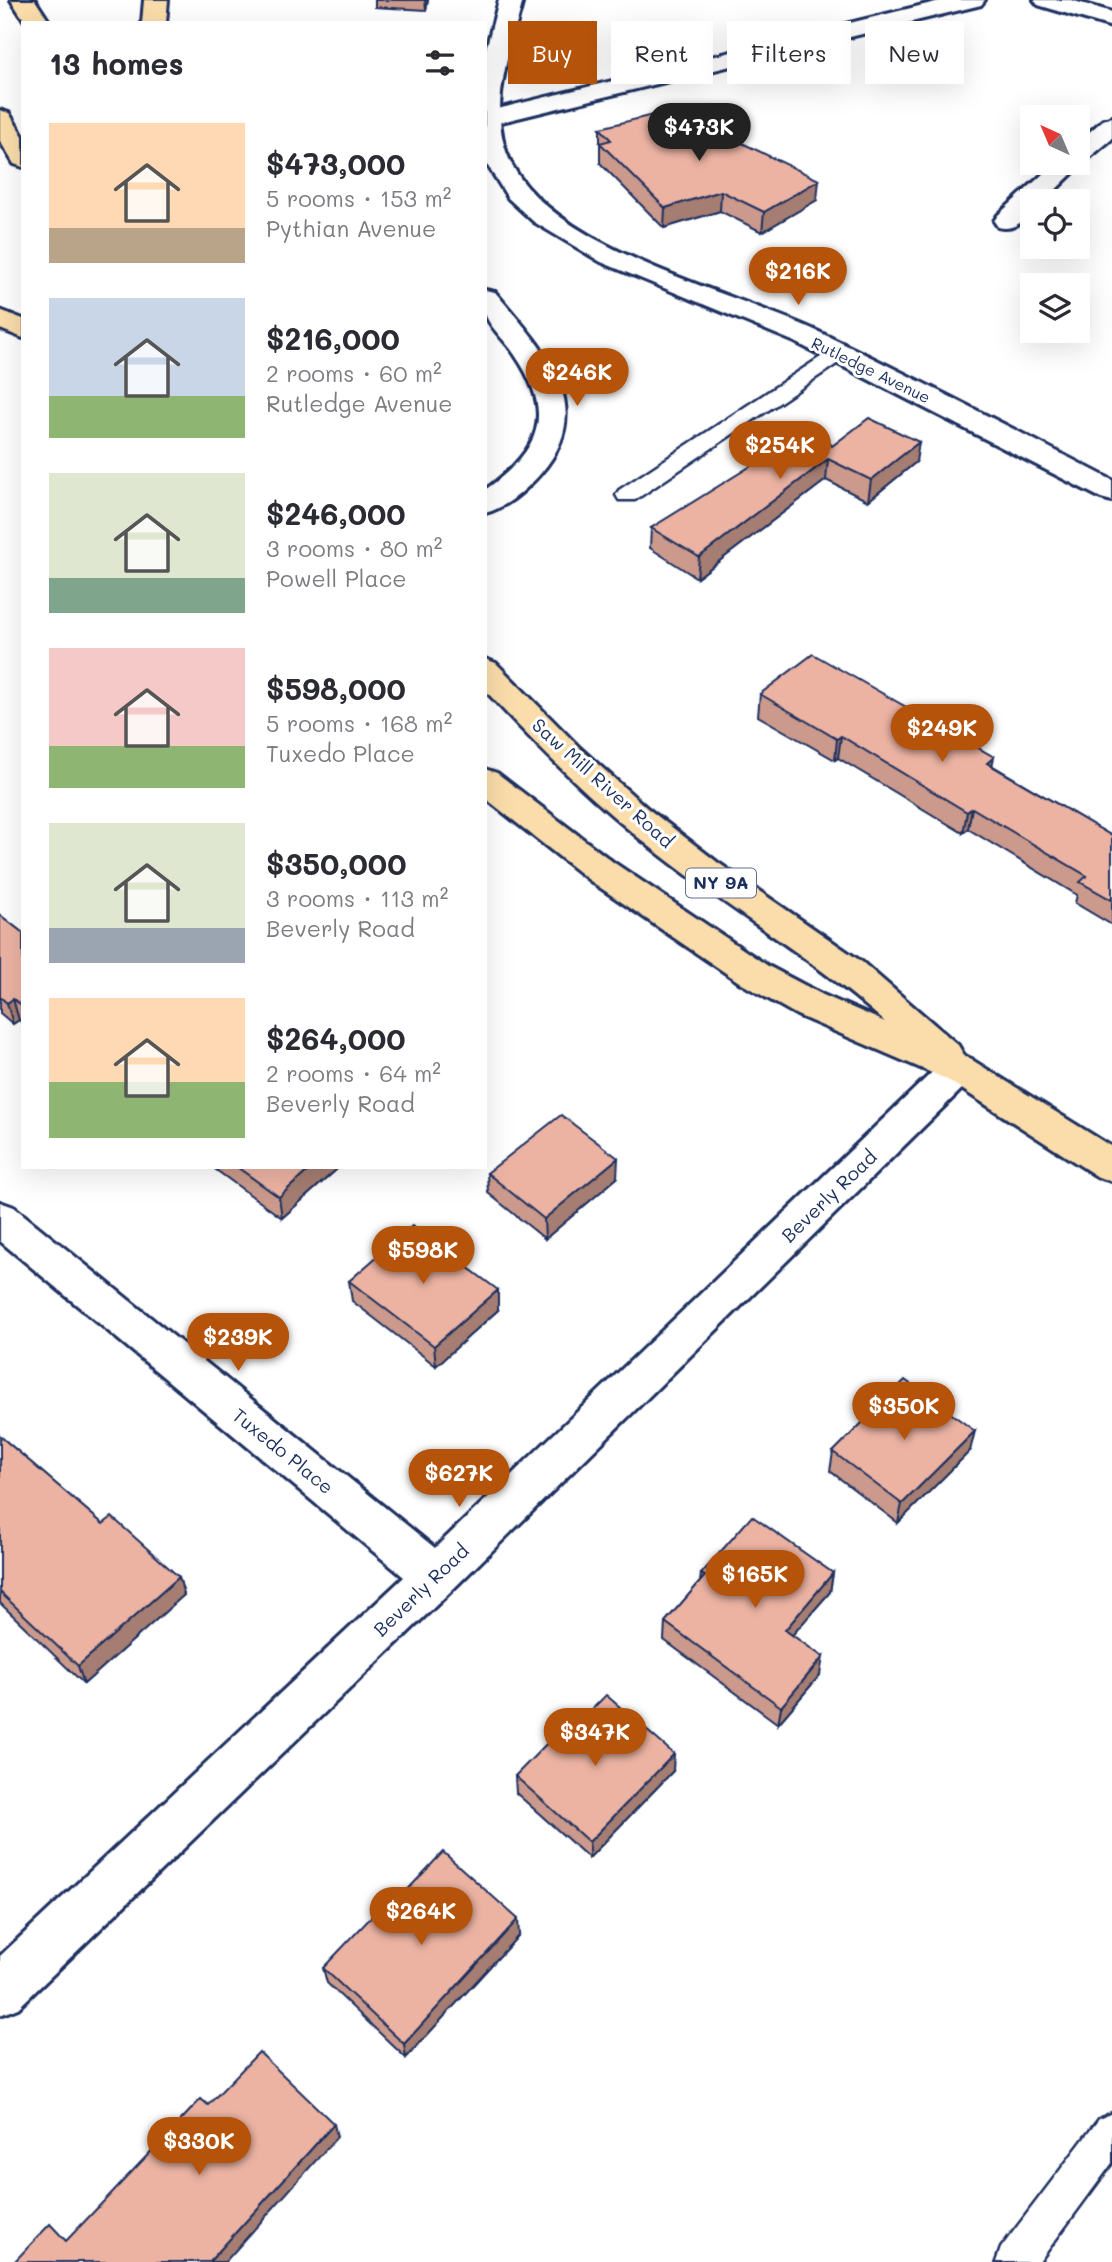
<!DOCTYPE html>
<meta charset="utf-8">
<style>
:root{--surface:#fff;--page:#f2f2f3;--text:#2b2b33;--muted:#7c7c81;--accent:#b45309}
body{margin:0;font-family:Mali,sans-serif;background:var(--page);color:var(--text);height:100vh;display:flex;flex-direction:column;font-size:26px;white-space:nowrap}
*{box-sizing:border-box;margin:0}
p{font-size:23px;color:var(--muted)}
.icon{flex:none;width:38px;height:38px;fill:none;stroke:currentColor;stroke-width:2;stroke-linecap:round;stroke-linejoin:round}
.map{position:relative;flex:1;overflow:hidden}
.drawer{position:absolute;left:21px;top:21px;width:466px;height:1148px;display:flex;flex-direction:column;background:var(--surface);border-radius:0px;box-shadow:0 7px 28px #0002}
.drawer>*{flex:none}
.guide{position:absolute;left:508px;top:21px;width:499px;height:63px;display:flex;gap:14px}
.needle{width:46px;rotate:316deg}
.controls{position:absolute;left:1020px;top:105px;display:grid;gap:14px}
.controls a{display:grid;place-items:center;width:70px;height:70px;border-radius:0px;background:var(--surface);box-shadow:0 7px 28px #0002;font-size:35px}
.price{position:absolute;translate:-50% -60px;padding:0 16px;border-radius:24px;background:var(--accent);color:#fff;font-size:23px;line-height:46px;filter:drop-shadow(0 2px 4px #0008)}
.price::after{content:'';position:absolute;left:50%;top:42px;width:21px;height:16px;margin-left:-10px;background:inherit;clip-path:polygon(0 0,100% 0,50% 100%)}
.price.active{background:#222;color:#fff}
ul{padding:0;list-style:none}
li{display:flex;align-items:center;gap:21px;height:175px;padding:0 28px}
li span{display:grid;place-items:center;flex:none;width:196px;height:140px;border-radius:0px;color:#555}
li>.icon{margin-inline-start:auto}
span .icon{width:84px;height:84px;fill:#fffc;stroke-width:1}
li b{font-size:30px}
h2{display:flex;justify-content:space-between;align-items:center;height:84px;padding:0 28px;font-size:30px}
.tag{padding:0 24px;border-radius:0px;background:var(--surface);box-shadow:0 7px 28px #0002;font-size:24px;line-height:63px}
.tag.active{background:var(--accent);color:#fff}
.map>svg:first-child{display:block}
</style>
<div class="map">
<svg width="1112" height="2262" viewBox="0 0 1112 2262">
<rect width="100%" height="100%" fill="#fff"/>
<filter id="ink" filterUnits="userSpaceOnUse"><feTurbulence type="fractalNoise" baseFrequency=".0143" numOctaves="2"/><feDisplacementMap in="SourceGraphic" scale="14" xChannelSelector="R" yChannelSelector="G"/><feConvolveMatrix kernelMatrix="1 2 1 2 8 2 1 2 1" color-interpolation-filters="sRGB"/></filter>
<g filter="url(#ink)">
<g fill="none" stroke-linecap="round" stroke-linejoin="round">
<g stroke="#1b2f5e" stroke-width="5">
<path id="lane" d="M840,347L847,349L850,353L847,357L635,500H619L616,495L619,490L833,349Z
M1112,2113V2163L1039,2262H996L1001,2248L1099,2119Z"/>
</g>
<g stroke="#1b2f5e" stroke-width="6">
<path id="street" d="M499,0H523C510,51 485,114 512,165C558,251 734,292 819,332C918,379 1015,430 1112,480V501L1101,498L795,342L601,262L534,222L508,198L485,161V53Z
M1112,117V139L1083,163L1044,201H1032V212C1021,222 1014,231 998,227L994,221L998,215L1055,163H1078V142L1103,120Z
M959,1055L972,1059L978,1069L972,1079L452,1590L18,2008L0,2015V1956L404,1577L0,1241V1202L14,1207L435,1548L946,1059Z"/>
</g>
<g stroke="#1b2f5e" stroke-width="6">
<path id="secondary" d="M944,0H985L981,5L485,126V112Z
M1034,0H1071L1112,12V27L1038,5Z
M485,290L495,292C541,347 600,405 541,473C527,489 506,508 485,513V490C540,450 556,415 515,355C507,342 492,330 486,316C483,310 485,297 485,290Z"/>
</g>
<g stroke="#1b2f5e" stroke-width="6">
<path id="primary" d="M11,0H35L50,23H26Z
M144,0H168L166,23H142Z
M0,110L9,113L23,136V167L14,164L0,141Z
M0,310L23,319V338L0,329Z
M485,659L496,663L580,748L647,808L717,862L862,962L958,1045L964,1055L1112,1147V1181L1098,1177L946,1079L797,1015L742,984L589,880L485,798V769L497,773L613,862L768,966L823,995L885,1022C817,961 739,916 667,860C601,810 541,751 485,690Z"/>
</g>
<use href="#lane" fill="#fff" fill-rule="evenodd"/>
<use href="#street" fill="#fff" fill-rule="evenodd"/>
<use href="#secondary" fill="#fff" fill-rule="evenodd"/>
<use href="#primary" fill="#fbddab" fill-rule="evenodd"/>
</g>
<path fill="#cb9a8c" stroke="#1b2f5e" stroke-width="2" d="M375,0H428L426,10L375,7Z
M600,128L817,200L762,232L720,211L664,228L600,163Z
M832,446L916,462L868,501L826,480L697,578L650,548L651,528Z
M760,694L993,766L1112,836V925L1075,903L1077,895L968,829L963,833L838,758L835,760L758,716Z
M0,915L23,933V1023L19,1020L13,1024L0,1013Z
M212,1167H337V1169L282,1218Z
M487,1173L617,1178L545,1239L488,1193Z
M349,1281L498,1310L436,1366L352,1301Z
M0,1436L103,1524L179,1577L184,1595L84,1684L0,1603Z
M970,1451L898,1523L830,1471L833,1452Z
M833,1573L830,1592L792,1635L820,1675L778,1724L664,1640L665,1622L700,1582L701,1574Z
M561,1741L673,1771L589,1858L516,1793L515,1776Z
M399,1899L519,1935L406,2058L327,1983L323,1968Z"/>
<path fill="#a57d72" stroke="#1b2f5e" stroke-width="2" d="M425,0H428L426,10Z
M819,180L817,200L762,232L764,212Z
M721,191L720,211L664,228L665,208Z
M919,442L916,462L868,501L871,480Z
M828,459L826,480L697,578L699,557Z
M841,736L838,758L835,760L837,739Z
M994,757L990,778L987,763Z
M972,808L968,829L963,833L967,812Z
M13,999L19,1020L13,1024L7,1003Z
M618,1158L617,1178L545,1239L544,1219Z
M312,1167H337V1169L282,1218L279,1197Z
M498,1290V1310L436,1366L434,1346Z
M975,1431L970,1451L898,1523L902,1504Z
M833,1573L830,1592L782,1647L785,1630Z
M179,1577L184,1595L84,1684L78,1666Z
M823,1657L820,1675L778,1724L781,1707Z
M674,1754L673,1771L589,1858V1842Z
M518,1919L519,1935L406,2058L404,2044Z
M334,2124L337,2137L225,2262H209Z"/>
<path fill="#ecb3a3" stroke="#1b2f5e" stroke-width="2" d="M673,110L819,180L764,212L721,191L665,208L600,143L611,140L600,128Z
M869,418L919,442L871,480L828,459L699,557L651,528L817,425L832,446Z
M813,654L994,757L987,763L1112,836V900L1080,882L1087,876L972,808L967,812L841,736L837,739L760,694Z
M0,915L23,933V1006L13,999L7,1003L0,997Z
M561,1115L618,1158L544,1219L487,1173Z
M237,1167H312L279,1197Z
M412,1226L498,1290L434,1346L349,1281Z
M905,1380L975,1431L902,1504L833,1452Z
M0,1436L103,1524L112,1517L179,1577L78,1666L0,1592Z
M752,1516L833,1573L785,1630L823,1657L781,1707L665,1622L705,1576L701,1574Z
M606,1695L674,1754L589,1842L515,1776L555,1735L561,1741Z
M443,1852L518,1919L404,2044L323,1968L393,1894L399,1899Z
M259,2052L334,2124L209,2262H14L50,2224L66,2241L201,2099L208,2105Z"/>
</g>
<g text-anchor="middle" stroke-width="6" stroke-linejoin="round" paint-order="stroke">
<g font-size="16" fill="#1b2f5e" stroke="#fff">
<text transform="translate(871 370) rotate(26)" y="6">Rutledge Avenue</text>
</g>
<rect fill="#fff" stroke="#5f6d8e" stroke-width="2" x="686" y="868.5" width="70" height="29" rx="5"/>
<g font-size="18" font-weight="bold" fill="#1b2f5e">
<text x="721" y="889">NY 9A</text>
</g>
<g font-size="19" fill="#1b2f5e" stroke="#fff">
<text transform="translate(603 783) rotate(42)" y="7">Saw Mill River Road</text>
<text transform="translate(829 1196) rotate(-44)" y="7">Beverly Road</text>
<text transform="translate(283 1451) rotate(39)" y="7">Tuxedo Place</text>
<text transform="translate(421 1590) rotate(-44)" y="7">Beverly Road</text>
</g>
</g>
</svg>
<div class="controls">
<a><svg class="needle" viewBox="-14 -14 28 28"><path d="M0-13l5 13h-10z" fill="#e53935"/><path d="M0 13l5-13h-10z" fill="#7c7c81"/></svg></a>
<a><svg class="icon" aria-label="locate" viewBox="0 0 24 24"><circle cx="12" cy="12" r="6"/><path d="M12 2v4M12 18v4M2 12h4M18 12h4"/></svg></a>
<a><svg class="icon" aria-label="layers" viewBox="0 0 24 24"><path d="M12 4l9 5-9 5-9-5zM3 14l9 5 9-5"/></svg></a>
</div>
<b class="price active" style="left:699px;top:163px">$473K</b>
<b class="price" style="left:798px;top:307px">$216K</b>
<b class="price" style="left:577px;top:408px">$246K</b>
<b class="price" style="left:780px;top:481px">$254K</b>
<b class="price" style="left:942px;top:764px">$249K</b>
<b class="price" style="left:423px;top:1286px">$598K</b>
<b class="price" style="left:238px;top:1373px">$239K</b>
<b class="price" style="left:904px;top:1442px">$350K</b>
<b class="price" style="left:459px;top:1509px">$627K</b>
<b class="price" style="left:755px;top:1610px">$165K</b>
<b class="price" style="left:595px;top:1768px">$347K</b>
<b class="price" style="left:421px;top:1947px">$264K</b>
<b class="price" style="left:199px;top:2177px">$330K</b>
<div class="guide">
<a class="tag active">Buy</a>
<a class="tag">Rent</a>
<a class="tag">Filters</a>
<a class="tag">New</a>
</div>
<section class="drawer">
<h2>13 homes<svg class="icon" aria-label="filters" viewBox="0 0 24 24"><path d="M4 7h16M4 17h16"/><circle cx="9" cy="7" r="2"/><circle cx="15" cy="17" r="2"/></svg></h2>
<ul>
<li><span style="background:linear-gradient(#ffd9b3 75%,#b9a48a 0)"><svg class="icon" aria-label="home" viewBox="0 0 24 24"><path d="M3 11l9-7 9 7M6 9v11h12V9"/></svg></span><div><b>$473,000</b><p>5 rooms · 153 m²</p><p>Pythian Avenue</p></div></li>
<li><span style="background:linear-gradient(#c9d6e8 70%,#8fb573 0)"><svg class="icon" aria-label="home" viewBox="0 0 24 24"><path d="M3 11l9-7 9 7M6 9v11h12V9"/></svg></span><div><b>$216,000</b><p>2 rooms · 60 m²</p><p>Rutledge Avenue</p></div></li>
<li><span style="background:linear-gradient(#dfe7d0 75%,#7fa58c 0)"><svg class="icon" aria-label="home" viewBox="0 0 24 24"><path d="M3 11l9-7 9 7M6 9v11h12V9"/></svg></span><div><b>$246,000</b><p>3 rooms · 80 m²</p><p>Powell Place</p></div></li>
<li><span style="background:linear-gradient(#f6c9c9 70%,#8fb573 0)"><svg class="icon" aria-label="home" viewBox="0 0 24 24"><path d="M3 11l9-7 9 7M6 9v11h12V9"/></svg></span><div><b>$598,000</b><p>5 rooms · 168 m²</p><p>Tuxedo Place</p></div></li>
<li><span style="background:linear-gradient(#dfe7d0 75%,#9aa5b1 0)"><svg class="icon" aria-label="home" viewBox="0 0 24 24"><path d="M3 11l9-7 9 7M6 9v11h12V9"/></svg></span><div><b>$350,000</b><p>3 rooms · 113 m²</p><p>Beverly Road</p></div></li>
<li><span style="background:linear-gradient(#ffd9b3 60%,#8fb573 0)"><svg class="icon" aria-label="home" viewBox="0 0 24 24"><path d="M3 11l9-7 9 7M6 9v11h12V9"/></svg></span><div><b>$264,000</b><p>2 rooms · 64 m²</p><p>Beverly Road</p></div></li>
</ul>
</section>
</div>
